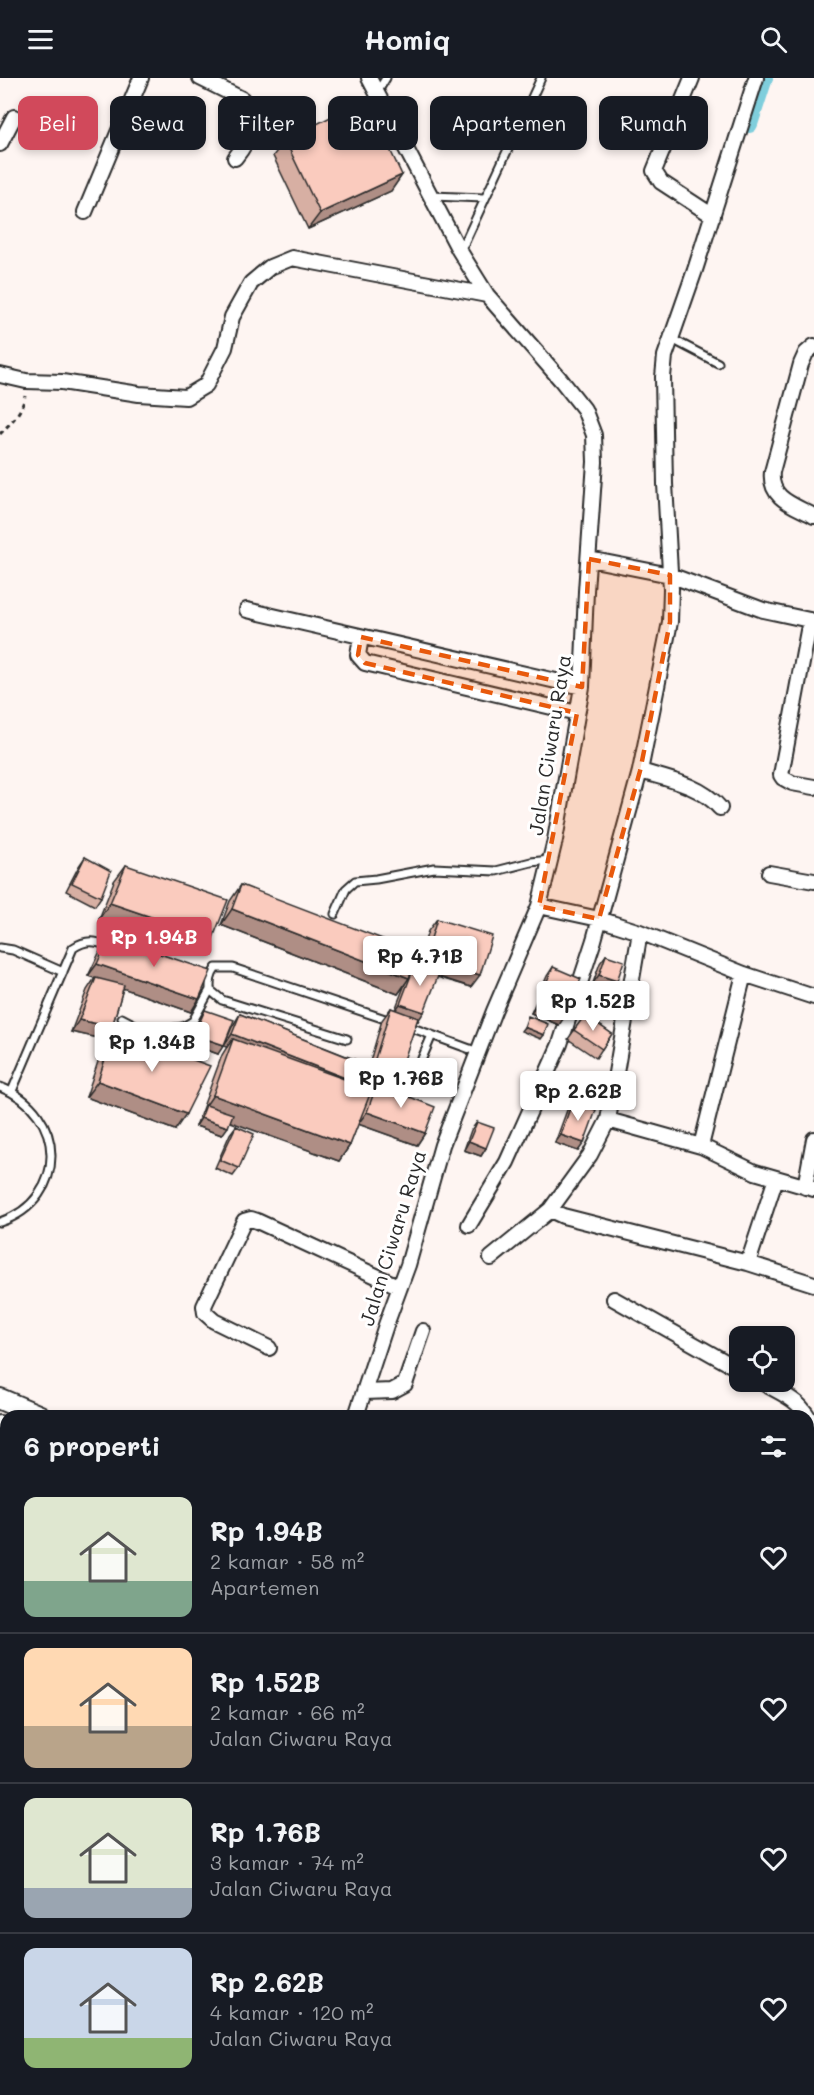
<!DOCTYPE html>
<html lang="id">
<meta charset="utf-8">
<style>
:root{--surface:#171b24;--page:#242831;--text:#f1f3f6;--muted:#9ea1a6;--line:#363941;--accent:#d1495b}
body{margin:0;font-family:Mali,sans-serif;background:var(--page);color:var(--text);height:100vh;display:flex;flex-direction:column;font-size:22px;white-space:nowrap}
*{box-sizing:border-box;margin:0}
p{font-size:20px;color:var(--muted)}
.icon{flex:none;width:33px;height:33px;fill:none;stroke:currentColor;stroke-width:2;stroke-linecap:round;stroke-linejoin:round}
.map{position:relative;flex:1;overflow:hidden}
.panel{position:absolute;left:0px;top:1332px;width:814px;height:686px;display:flex;flex-direction:column;background:var(--surface);border-radius:18px 18px 0 0;box-shadow:0 3px 9px #0003}
.panel>*{flex:none}
.hud{position:absolute;left:18px;top:18px;width:778px;height:54px;display:flex;gap:12px}
.controls{position:absolute;left:729px;top:1248px;display:grid;gap:12px}
.controls a{display:grid;place-items:center;width:66px;height:66px;border-radius:12px;background:var(--surface);box-shadow:0 3px 9px #0003;font-size:30px}
.price{position:absolute;translate:-50% -51px;padding:0 14px;border-radius:6px;background:#fff;color:#222;font-size:20px;line-height:39px;filter:drop-shadow(0 2px 3px #0008)}
.price::after{content:'';position:absolute;left:50%;top:36px;width:18px;height:14px;margin-left:-9px;background:inherit;clip-path:polygon(0 0,100% 0,50% 100%)}
.price.active{background:var(--accent);color:#fff}
ul{padding:0;list-style:none}
li{display:flex;align-items:center;gap:18px;height:150px;padding:0 24px}
li+li{border-top:2px solid var(--line)}
li span{display:grid;place-items:center;flex:none;width:168px;height:120px;border-radius:12px;color:#555}
li>.icon{margin-inline-start:auto}
span .icon{width:72px;height:72px;fill:#fffc;stroke-width:1}
li b{font-size:26px}
h2{display:flex;justify-content:space-between;align-items:center;height:72px;padding:0 24px;font-size:26px}
.tag{padding:0 21px;border-radius:12px;background:var(--surface);box-shadow:0 3px 9px #0003;font-size:21px;line-height:54px}
.tag.active{background:var(--accent);color:#fff}
header{display:flex;justify-content:space-between;align-items:center;height:78px;padding:0 24px;background:var(--surface);font-size:27px;font-weight:700}
.map>svg:first-child{display:block}
</style>
<header><svg class="icon" aria-label="menu" viewBox="0 0 24 24"><path d="M4 6h16M4 12h16M4 18h16"/></svg>Homiq<svg class="icon" aria-label="search" viewBox="0 0 24 24"><circle cx="10" cy="10" r="6"/><path d="M15 15l6 6"/></svg></header>
<div class="map">
<svg width="814" height="2017" viewBox="0 0 814 2017">
<rect width="100%" height="100%" fill="#fef5f2"/>
<filter id="ink" filterUnits="userSpaceOnUse"><feTurbulence type="fractalNoise" baseFrequency=".0167" numOctaves="2"/><feDisplacementMap in="SourceGraphic" scale="12" xChannelSelector="R" yChannelSelector="G"/><feConvolveMatrix kernelMatrix="1 2 1 2 8 2 1 2 1" color-interpolation-filters="sRGB"/></filter>
<g filter="url(#ink)">
<g fill="none" stroke-linecap="round" stroke-linejoin="round">
<path stroke="#7fcedc" stroke-width="18" d="M749,46L764,0"/>
<g stroke="#2b2b2b" stroke-width="11">
<path id="lane" d="M378,13L386,0
M432,118L484,120
M459,172L465,164L541,0
M670,260L718,285
M335,836L346,811L355,803L376,801L434,790L496,793L531,784L550,782
M0,870L13,872L63,894
M122,940L141,950L168,951L183,949L193,943L210,912
M407,948L478,974
M347,961L222,922L210,912C210,903 210,898 216,890H233L391,943
M0,1009C67,1034 69,1121 0,1144
M12,1013L73,870C88,860 97,864 113,869
M403,1025L432,957
M808,1879L814,1877
M808,1922L814,1923
M712,2012L729,2017"/>
</g>
<g stroke="#2b2b2b" stroke-width="18">
<path id="street" d="M200,0L242,21C257,45 251,60 235,80
M692,0L654,93L661,104L713,138
M0,66L14,39
M85,134L141,0
M814,268L806,275L801,286L772,394C769,421 794,427 814,438
M0,297L26,303L62,304L139,316L186,319L206,307L225,270L232,239L251,205L270,189L292,180L487,217
M589,481L670,497L763,532L814,543
M247,532L582,609
M810,542L781,697L783,700L792,705L814,709
M361,559L358,577L365,585L577,635
M720,730C701,707 667,701 640,693L670,544L671,511L665,406L663,299L665,278L695,192L756,0
M769,795L814,803
M539,828L599,841L640,854L744,896L814,919
M744,896L701,1068L755,1094L814,1111
M608,1042L701,1068
M805,1109L814,1061
M550,1132L590,1077L608,1042L640,854
M469,1147L507,1084L560,966L594,862L640,693
M491,1180L550,1132L563,1138L748,1185L814,1206
M748,1185L776,1100
M614,1221L740,1292
M269,1270L214,1243L205,1235L204,1228L244,1143L251,1141L257,1143L400,1209
M761,1304C786,1318 802,1322 814,1350
M365,1314L392,1313L405,1306L423,1253
M356,1338L386,1247L408,1187L442,1067L494,933L539,828L555,762L582,609L586,513L595,384L594,357L584,331L561,302L487,217L459,172L369,0
M808,1390L814,1386
M0,1433L6,1415
M0,1579L6,1582
M0,1831L6,1832
M356,2017L359,2012
M558,2017L561,2012"/>
</g>
<g stroke="#2b2b2b" stroke-width="24">
<path id="secondary" d="M0,1321L40,1338
M0,1348L6,1350
M594,2012L597,2017
M626,2012L630,2017"/>
</g>
<path stroke="#2b2b2b" stroke-width="3" stroke-dasharray="4.5 4.5" stroke-linecap="butt" d="M0,356C11,344 22,335 25,318"/>
<use href="#lane" stroke="#fff" stroke-width="7"/>
<use href="#street" stroke="#fff" stroke-width="14"/>
<use href="#secondary" stroke="#fff" stroke-width="20"/>
</g>
<path fill="#d7afa3" stroke="#2b2b2b" stroke-width="1.5" d="M285,62L402,97L391,113L308,151L273,78Z
M85,779L101,819L95,828L66,813L79,788Z
M126,787L213,860L202,876L99,841L114,803Z
M241,807L415,885H418L428,853L437,841L471,909L437,899L418,943L417,942L392,1003L375,999L370,1011V1016L377,1006L425,1055L417,1067L358,1046L350,1067L339,1083L230,1043L222,1057L196,1048L222,977L227,969L224,968L232,949L240,936L369,987L382,942L391,930L395,932L405,906L398,916L221,847L230,823Z
M109,859L199,921L191,934L123,910L112,949L103,961L71,954L87,912L95,900L88,898L101,871Z
M606,877L617,903L611,911L593,905L600,885Z
M553,889L559,947L531,935L547,898Z
M205,932L218,976L188,965L200,940Z
M585,937L612,956L596,980L568,961Z
M114,953L175,1052L86,1019L103,969Z
M572,1024L578,1073L555,1065L567,1032Z
M477,1044L486,1070L481,1078L464,1072L471,1052Z
M236,1048L239,1090L233,1098L215,1090L230,1056Z"/>
<path fill="#af8e85" stroke="#2b2b2b" stroke-width="1.5" d="M402,97L391,113L308,151L320,135Z
M110,825L213,860L202,876L99,841Z
M232,831L409,900L398,916L221,847Z
M425,880L480,897L471,909L416,892Z
M97,886L199,921L191,934L88,898Z
M599,897L617,903L611,911L593,905Z
M400,926L424,934L418,943L394,934Z
M537,927L565,938L559,947L531,935Z
M79,942L112,949L103,961L71,954Z
M524,949L544,957L541,961L521,953Z
M232,956L371,1010L362,1022L233,961L227,969L224,968Z
M194,957L224,967L218,976L188,965Z
M374,984L401,991L392,1003L366,996Z
M98,1003L186,1036L175,1052L86,1019Z
M213,1017L350,1067L339,1083L203,1034L206,1027L202,1033Z
M367,1034L425,1055L417,1067L358,1046Z
M201,1040L228,1049L222,1057L196,1048Z
M561,1057L584,1065L578,1073L555,1065Z
M469,1063L486,1070L481,1078L464,1072Z"/>
<path fill="#facbbe" stroke="#2b2b2b" stroke-width="1.5" d="M366,21L402,97L320,135L285,62Z
M85,779L111,793L101,819L72,805Z
M126,787L228,822L213,860L110,825Z
M241,807L419,875L409,900L232,831Z
M437,841L492,858L480,897L425,880Z
M109,859L211,893L199,921L97,886Z
M606,877L624,883L617,903L599,897Z
M416,884L440,893L424,934L400,926Z
M553,889L581,901L565,938L537,927Z
M96,900L124,907L112,949L79,942Z
M391,930L418,940L401,991L374,984Z
M205,932L234,942L224,967L194,957Z
M240,936L378,991L371,1010L232,956Z
M585,937L612,956L602,971L574,952Z
M528,938L548,946L544,957L524,949Z
M114,953L210,988L186,1036L98,1003Z
M233,961L372,1011L350,1067L213,1017Z
M377,1006L435,1029L425,1055L367,1034Z
M572,1024L596,1032L584,1065L561,1057Z
M206,1027L233,1036L228,1049L201,1040Z
M477,1044L494,1050L486,1070L469,1063Z
M236,1048L254,1056L239,1090L220,1082Z"/>
</g>
<path fill="#e8590c" fill-opacity="0.2" stroke="#e8590c" stroke-width="4.5" stroke-dasharray="12 8" stroke-linejoin="round" d="M589,481L670,497V544L640,693L599,841L539,828L577,635L365,585L358,577L361,559L582,609Z"/>
<g text-anchor="middle" stroke-width="6" stroke-linejoin="round" paint-order="stroke">
<g font-size="20" fill="#2b2b2b" stroke="#fff">
<text transform="translate(550 667) rotate(-81)" y="7">Jalan Ciwaru Raya</text>
<text transform="translate(393 1160) rotate(-73)" y="7">Jalan Ciwaru Raya</text>
</g>
</g>
</svg>
<div class="controls">
<a><svg class="icon" aria-label="locate" viewBox="0 0 24 24"><circle cx="12" cy="12" r="6"/><path d="M12 2v4M12 18v4M2 12h4M18 12h4"/></svg></a>
</div>
<b class="price active" style="left:154px;top:890px">Rp 1.94B</b>
<b class="price" style="left:420px;top:909px">Rp 4.71B</b>
<b class="price" style="left:593px;top:954px">Rp 1.52B</b>
<b class="price" style="left:152px;top:995px">Rp 1.34B</b>
<b class="price" style="left:401px;top:1031px">Rp 1.76B</b>
<b class="price" style="left:578px;top:1044px">Rp 2.62B</b>
<div class="hud">
<a class="tag active">Beli</a>
<a class="tag">Sewa</a>
<a class="tag">Filter</a>
<a class="tag">Baru</a>
<a class="tag">Apartemen</a>
<a class="tag">Rumah</a>
</div>
<section class="panel">
<h2>6 properti<svg class="icon" aria-label="filters" viewBox="0 0 24 24"><path d="M4 7h16M4 17h16"/><circle cx="9" cy="7" r="2"/><circle cx="15" cy="17" r="2"/></svg></h2>
<ul>
<li><span style="background:linear-gradient(#dfe7d0 70%,#7fa58c 0)"><svg class="icon" aria-label="home" viewBox="0 0 24 24"><path d="M3 11l9-7 9 7M6 9v11h12V9"/></svg></span><div><b>Rp 1.94B</b><p>2 kamar · 58 m²</p><p>Apartemen</p></div><svg class="icon" aria-label="heart" viewBox="0 0 24 24"><path d="M12 20l-8-8c-3-5 5-10 8-4 3-6 11-1 8 4z"/></svg></li>
<li><span style="background:linear-gradient(#ffd9b3 65%,#b9a48a 0)"><svg class="icon" aria-label="home" viewBox="0 0 24 24"><path d="M3 11l9-7 9 7M6 9v11h12V9"/></svg></span><div><b>Rp 1.52B</b><p>2 kamar · 66 m²</p><p>Jalan Ciwaru Raya</p></div><svg class="icon" aria-label="heart" viewBox="0 0 24 24"><path d="M12 20l-8-8c-3-5 5-10 8-4 3-6 11-1 8 4z"/></svg></li>
<li><span style="background:linear-gradient(#dfe7d0 75%,#9aa5b1 0)"><svg class="icon" aria-label="home" viewBox="0 0 24 24"><path d="M3 11l9-7 9 7M6 9v11h12V9"/></svg></span><div><b>Rp 1.76B</b><p>3 kamar · 74 m²</p><p>Jalan Ciwaru Raya</p></div><svg class="icon" aria-label="heart" viewBox="0 0 24 24"><path d="M12 20l-8-8c-3-5 5-10 8-4 3-6 11-1 8 4z"/></svg></li>
<li><span style="background:linear-gradient(#c9d6e8 75%,#8fb573 0)"><svg class="icon" aria-label="home" viewBox="0 0 24 24"><path d="M3 11l9-7 9 7M6 9v11h12V9"/></svg></span><div><b>Rp 2.62B</b><p>4 kamar · 120 m²</p><p>Jalan Ciwaru Raya</p></div><svg class="icon" aria-label="heart" viewBox="0 0 24 24"><path d="M12 20l-8-8c-3-5 5-10 8-4 3-6 11-1 8 4z"/></svg></li>
</ul>
</section>
</div>
